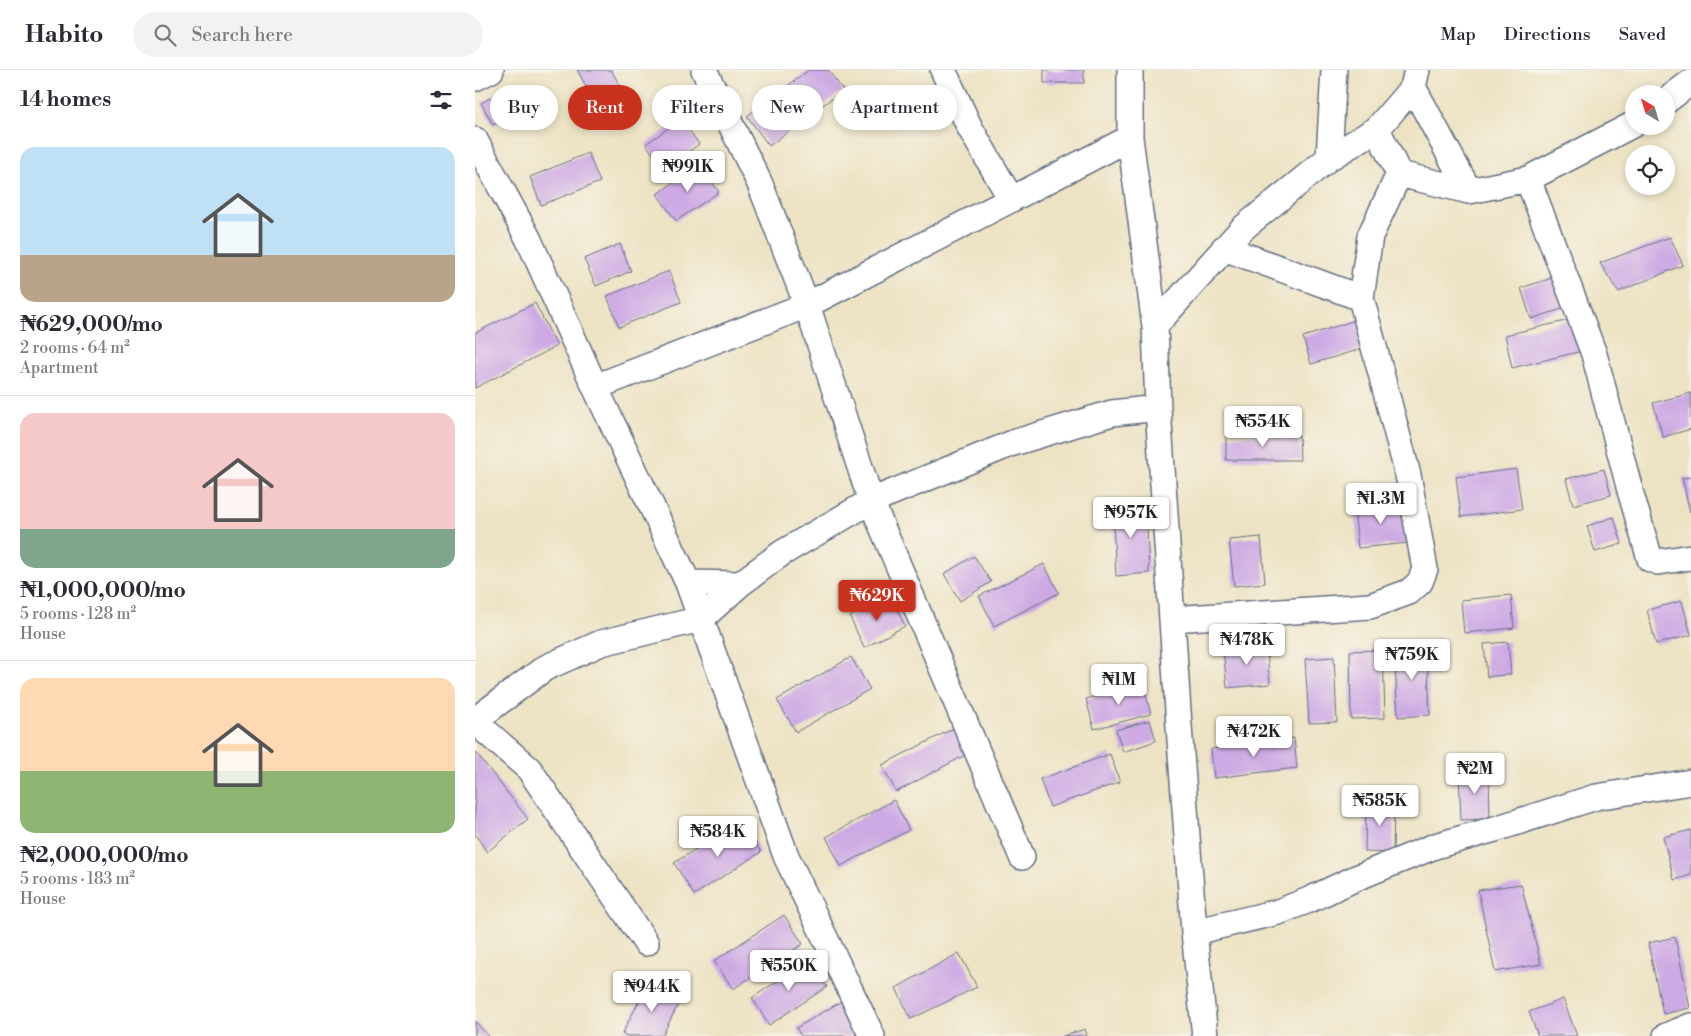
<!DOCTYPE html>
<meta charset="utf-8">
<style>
:root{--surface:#fff;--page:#f2f2f3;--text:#2b2b33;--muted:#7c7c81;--line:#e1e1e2;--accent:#c8321e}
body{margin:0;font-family:"Libre Bodoni",serif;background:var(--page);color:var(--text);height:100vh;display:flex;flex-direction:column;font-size:19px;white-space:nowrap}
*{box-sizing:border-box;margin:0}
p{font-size:16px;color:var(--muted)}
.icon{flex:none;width:28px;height:28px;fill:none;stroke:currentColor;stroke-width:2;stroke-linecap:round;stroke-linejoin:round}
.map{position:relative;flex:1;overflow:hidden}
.side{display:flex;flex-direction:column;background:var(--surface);width:475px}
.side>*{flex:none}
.hud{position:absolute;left:15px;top:15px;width:475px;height:45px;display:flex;gap:10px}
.needle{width:32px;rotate:322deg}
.buttons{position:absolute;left:1150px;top:15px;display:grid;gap:10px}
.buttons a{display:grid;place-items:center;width:50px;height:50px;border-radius:50%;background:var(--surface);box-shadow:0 2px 8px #0003;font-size:25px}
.price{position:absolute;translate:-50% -42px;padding:0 11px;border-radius:5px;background:#fff;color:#222;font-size:16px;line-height:32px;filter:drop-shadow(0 1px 2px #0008)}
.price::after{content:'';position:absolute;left:50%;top:30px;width:15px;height:11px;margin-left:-8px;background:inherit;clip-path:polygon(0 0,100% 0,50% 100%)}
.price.selected{background:var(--accent);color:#fff}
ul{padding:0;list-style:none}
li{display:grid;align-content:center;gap:10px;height:265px;padding:0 20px}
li+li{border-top:1px solid var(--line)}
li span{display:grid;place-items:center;height:155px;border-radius:15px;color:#555}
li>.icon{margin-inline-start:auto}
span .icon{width:90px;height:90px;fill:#fffc;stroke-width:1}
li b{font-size:21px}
h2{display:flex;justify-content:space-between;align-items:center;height:60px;padding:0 20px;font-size:21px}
.chip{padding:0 18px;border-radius:22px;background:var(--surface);box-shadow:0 2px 8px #0003;font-size:18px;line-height:45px}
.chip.selected{background:var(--accent);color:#fff}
header{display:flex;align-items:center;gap:30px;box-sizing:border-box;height:70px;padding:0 25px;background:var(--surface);border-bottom:1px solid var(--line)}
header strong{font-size:24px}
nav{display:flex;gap:28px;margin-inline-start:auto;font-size:18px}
.search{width:350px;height:45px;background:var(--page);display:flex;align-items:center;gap:12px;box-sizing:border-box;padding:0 18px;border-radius:28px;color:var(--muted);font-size:19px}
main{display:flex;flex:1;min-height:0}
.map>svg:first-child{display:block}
</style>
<header>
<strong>Habito</strong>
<div class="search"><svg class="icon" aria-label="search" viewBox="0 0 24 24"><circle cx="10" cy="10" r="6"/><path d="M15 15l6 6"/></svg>Search here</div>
<nav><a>Map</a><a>Directions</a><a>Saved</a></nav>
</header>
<main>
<section class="side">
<h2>14 homes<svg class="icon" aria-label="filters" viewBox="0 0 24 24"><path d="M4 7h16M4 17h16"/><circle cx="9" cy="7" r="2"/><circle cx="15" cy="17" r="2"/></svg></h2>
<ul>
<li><span style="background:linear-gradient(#bfe0f5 70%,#b9a48a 0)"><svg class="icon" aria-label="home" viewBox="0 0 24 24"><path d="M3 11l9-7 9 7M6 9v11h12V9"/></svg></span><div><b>₦629,000/mo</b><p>2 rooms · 64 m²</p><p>Apartment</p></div></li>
<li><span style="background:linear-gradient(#f6c9c9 75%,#7fa58c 0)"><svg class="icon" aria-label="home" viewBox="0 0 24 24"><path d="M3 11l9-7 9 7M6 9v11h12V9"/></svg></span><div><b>₦1,000,000/mo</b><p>5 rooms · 128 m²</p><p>House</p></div></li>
<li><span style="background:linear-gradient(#ffd9b3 60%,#8fb573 0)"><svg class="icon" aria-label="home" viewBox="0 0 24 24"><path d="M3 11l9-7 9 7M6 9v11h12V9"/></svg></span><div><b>₦2,000,000/mo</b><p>5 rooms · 183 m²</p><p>House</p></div></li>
</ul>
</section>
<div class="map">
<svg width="1216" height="966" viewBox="0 0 1216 966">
<rect width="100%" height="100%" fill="#f7f3e8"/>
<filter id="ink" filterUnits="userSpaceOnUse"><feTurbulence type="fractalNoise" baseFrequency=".02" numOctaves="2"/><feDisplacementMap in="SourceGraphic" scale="10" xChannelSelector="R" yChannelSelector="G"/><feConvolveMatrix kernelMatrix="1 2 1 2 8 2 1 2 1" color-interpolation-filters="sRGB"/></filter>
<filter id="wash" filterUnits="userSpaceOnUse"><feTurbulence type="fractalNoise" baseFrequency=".0096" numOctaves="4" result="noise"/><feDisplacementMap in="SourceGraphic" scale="20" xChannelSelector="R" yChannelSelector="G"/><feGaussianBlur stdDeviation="1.12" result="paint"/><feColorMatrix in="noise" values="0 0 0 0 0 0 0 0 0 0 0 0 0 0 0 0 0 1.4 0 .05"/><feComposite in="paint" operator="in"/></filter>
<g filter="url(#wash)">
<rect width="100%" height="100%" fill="#ede3c4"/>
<g id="blocks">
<path fill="#cdaae4" d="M102,0H136L154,31L128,46Z
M334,0H353L368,20L294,76L272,46Z
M569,0H609V13H569Z
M32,19L44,41L18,55L6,33Z
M206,49L224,74L189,100L171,74Z
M113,83L125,112L66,135L55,107Z
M225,95L244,122L201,151L182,124Z
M1195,167L1208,195L1143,222L1125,193Z
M145,174L156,201L121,216L109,189Z
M194,201L206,232L144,257L132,226Z
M1083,206L1093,237L1056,249L1046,218Z
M60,233L82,276L0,318V263Z
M887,248L896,276L836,294L828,267Z
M1099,249L1107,281L1037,298L1030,265Z
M1216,323V359L1188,367L1178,333Z
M824,365L825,390H751V366Z
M1041,399L1047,439L986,447L981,407Z
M1129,399L1136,425L1098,435L1091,409Z
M1216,407V442H1215L1207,408Z
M671,433L674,503L641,506L637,435Z
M930,433L934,473L883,478L879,438Z
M1139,447L1147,474L1120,482L1112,456Z
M786,467L790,513L759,516L754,470Z
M499,486L516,512L485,531L469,504Z
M569,494L584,523L519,556L504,526Z
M415,525L430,556L389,578L375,547Z
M1036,525L1039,558L989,563L986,530Z
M1207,531L1216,565L1181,574L1172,540Z
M1033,572L1036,604L1012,607L1009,574Z
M791,574L795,614L752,618L748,578Z
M952,576L955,645L923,647L919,578Z
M908,580L910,648L876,649L875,581Z
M376,587L395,619L321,662L302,630Z
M859,587L862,652L834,653L830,589Z
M668,613L676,644L619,659L611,629Z
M675,650L681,671L648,682L641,660Z
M481,657L494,683L421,722L407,695Z
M819,668L822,698L739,708L736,679Z
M0,681L53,749L12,782L0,764Z
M635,684L645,712L575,737L565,709Z
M1014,701L1015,749L986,750L984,702Z
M419,730L434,760L366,796L351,767Z
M891,732H919L918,783L890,782Z
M266,750L286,782L219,825L199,793Z
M1216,760V805L1199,810L1188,767Z
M1046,814L1066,894L1020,902L1003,820Z
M309,845L328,874L258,919L239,891Z
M1200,867L1215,938L1188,944L1173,873Z
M484,883L502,917L436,949L421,918Z
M334,890L352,917L294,955L277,928Z
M174,912L206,929L187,966H152L147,964Z
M1088,929L1102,966H1063L1054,942Z
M367,931L386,962L379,966H326L321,958Z
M0,951L13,966H0Z
M610,959L612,966H588Z"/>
</g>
</g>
<g filter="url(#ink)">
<use href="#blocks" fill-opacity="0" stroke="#646e82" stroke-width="1"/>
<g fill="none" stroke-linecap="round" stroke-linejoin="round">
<g stroke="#646e82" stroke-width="28">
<path id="street" d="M229,0L285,114L332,235L396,431L547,787
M468,0L495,58L536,129
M655,0V68L680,256L683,338L704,656L719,862L730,966
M0,8L16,0
M938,17L994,121
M1191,31L1216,12
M902,59L924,104L994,121L1053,109L1159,54
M0,70L53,168L120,317L213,513L311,786L397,966
M854,88L859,0
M1053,109L1119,284L1156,424L1175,489L1183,492L1216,487
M749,178L886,228
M680,256L767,159L854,88L902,59L938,17L942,0
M120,317L332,235L655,68
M213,513L265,514
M697,549L895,536L934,522L945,512L950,499L933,405L886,228L895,166L924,104
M0,650L70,598L126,573L226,549L265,514L307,483L396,431L538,373L637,343L683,338
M0,652L54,699L171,873
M719,862L803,842L834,830L881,808L960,776L1020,759L1121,727L1216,712
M1191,966L1216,956"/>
</g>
<use href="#street" stroke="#fff" stroke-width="25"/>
</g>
</g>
</svg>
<div class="buttons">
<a><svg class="needle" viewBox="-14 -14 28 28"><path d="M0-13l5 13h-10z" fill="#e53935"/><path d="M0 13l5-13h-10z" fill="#7c7c81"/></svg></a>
<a><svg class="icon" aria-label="locate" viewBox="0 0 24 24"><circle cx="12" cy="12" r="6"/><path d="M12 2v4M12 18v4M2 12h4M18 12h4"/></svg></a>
</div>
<b class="price" style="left:213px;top:123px">₦991K</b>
<b class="price" style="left:788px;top:378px">₦554K</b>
<b class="price" style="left:906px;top:455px">₦1.3M</b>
<b class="price" style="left:656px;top:469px">₦957K</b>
<b class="price selected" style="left:402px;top:552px">₦629K</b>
<b class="price" style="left:772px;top:596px">₦478K</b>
<b class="price" style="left:937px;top:611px">₦759K</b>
<b class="price" style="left:644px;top:636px">₦1M</b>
<b class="price" style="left:779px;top:688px">₦472K</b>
<b class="price" style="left:1000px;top:725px">₦2M</b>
<b class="price" style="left:905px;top:757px">₦585K</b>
<b class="price" style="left:243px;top:788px">₦584K</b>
<b class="price" style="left:314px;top:922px">₦550K</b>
<b class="price" style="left:177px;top:943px">₦944K</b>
<div class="hud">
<a class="chip">Buy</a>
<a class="chip selected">Rent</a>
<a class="chip">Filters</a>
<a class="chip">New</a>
<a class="chip">Apartment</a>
</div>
</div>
</main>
